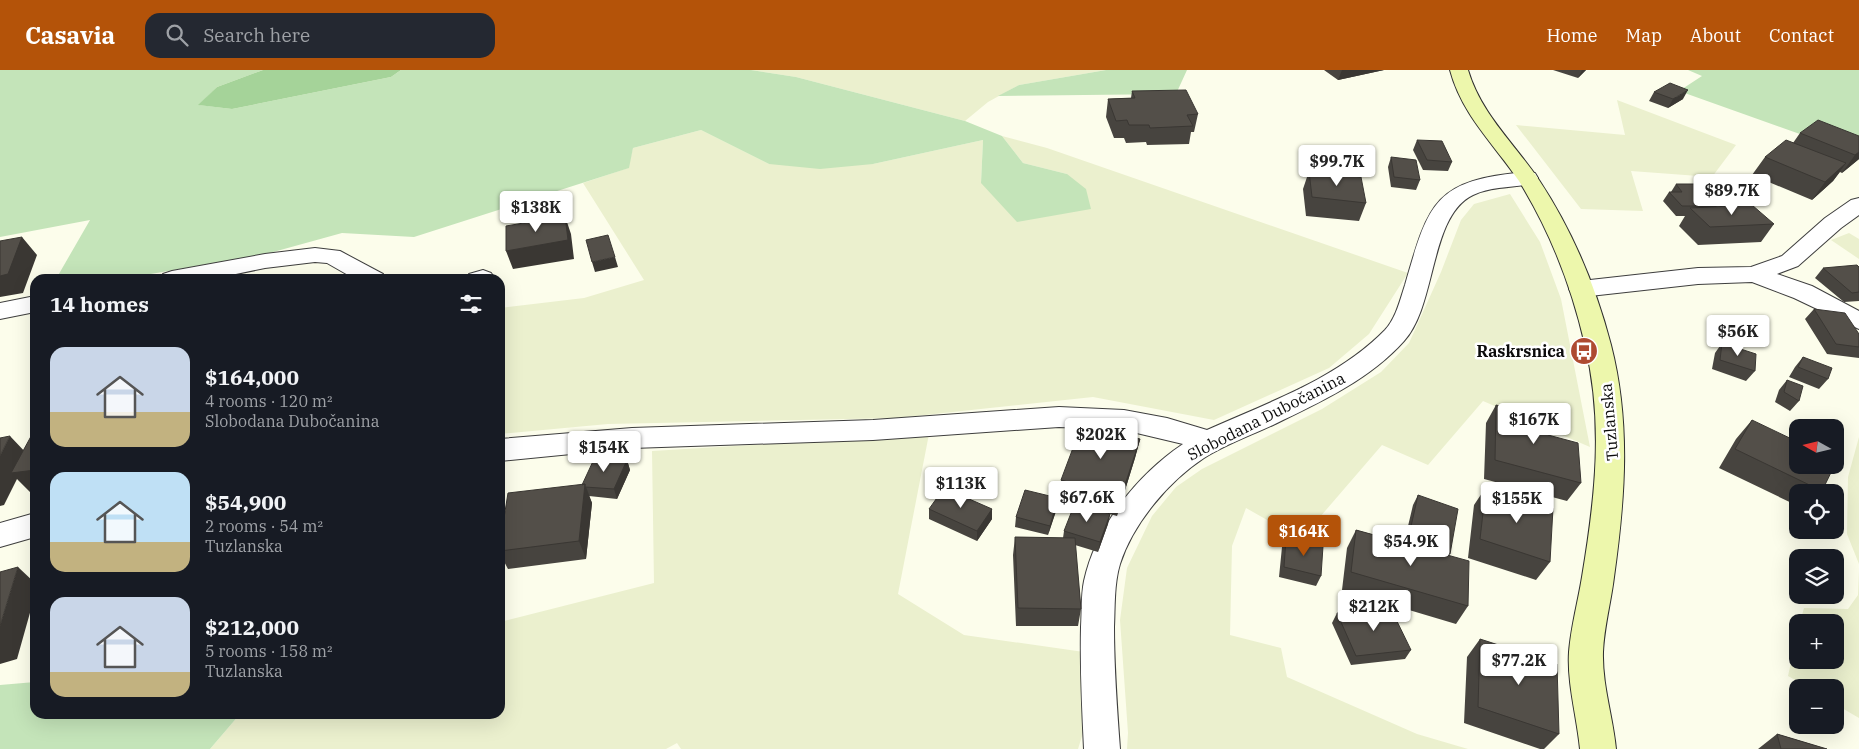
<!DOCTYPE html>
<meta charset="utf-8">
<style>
:root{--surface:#171b24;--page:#242831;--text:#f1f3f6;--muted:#9ea1a6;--accent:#b45309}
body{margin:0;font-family:"IBM Plex Serif",serif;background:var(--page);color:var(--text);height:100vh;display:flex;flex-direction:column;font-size:19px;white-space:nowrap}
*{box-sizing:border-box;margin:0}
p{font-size:16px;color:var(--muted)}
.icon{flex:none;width:28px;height:28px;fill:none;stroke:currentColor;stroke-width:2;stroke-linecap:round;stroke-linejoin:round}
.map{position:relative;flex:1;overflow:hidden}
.sheet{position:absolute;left:30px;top:204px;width:475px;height:445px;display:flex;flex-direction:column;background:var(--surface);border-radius:15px;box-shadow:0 5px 20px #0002}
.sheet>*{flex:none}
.needle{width:32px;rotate:278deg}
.controls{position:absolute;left:1789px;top:349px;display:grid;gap:10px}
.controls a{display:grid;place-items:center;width:55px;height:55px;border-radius:10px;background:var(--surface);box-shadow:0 5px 20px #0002;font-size:25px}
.price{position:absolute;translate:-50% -42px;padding:0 11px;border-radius:5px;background:#fff;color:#222;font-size:16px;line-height:32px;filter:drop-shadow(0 1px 2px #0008)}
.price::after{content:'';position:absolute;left:50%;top:30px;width:15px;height:11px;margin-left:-8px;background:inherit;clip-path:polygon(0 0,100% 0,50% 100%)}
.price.on{background:var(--accent);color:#fff}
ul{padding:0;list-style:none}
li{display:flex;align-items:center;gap:15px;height:125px;padding:0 20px}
li span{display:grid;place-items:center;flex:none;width:140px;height:100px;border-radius:15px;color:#555}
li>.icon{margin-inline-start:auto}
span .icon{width:60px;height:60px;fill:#fffc;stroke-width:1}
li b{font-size:21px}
h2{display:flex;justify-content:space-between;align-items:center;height:60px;padding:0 20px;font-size:21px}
header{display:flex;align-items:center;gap:30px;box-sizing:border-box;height:70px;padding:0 25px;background:var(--accent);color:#fff}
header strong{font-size:24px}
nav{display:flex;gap:28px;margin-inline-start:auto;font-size:18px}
.search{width:350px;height:45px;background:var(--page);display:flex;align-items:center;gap:12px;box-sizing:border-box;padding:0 18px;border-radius:15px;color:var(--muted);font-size:19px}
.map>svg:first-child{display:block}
</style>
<header>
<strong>Casavia</strong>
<div class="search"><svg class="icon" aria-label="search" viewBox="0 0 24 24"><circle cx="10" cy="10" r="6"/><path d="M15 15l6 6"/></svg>Search here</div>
<nav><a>Home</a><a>Map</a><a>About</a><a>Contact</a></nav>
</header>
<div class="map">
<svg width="1859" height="679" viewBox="0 0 1859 679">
<rect width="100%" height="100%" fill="#fcfdeb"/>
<path fill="#ebf0ce" d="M751,0H1106L1019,15L988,32L965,51L796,7Z
M1617,30L1736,75L1712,107L1631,101L1643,141L1581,139L1516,55L1625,65Z
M701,60L769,94H873L983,70L981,113L1067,104L1023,93L1002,66L1047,78L1408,203L1369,264L1329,298L1214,350L1093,327L897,348L608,354L500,364V238L584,228L644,210L583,113L628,98L633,78Z
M1510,124L1540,172L1561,229L1590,377L1483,331L1428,395L1382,375L1301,469L1246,438L1232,476L1230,565L1281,578L1287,607L1417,664L1468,679H1127L1128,663L1120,550L1127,498L1152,446L1176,417L1202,399L1322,339L1381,302L1409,273L1441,202L1461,150L1474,134Z
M1849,163L1859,169V189L1831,170Z
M929,364L898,524L964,565L1084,582L1083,663L1078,679H681L677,673L666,679H210L240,644H500V552L654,513L652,381Z
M1859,367V494L1847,464L1848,407Z
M1859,501V648L1835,634V618L1808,617L1788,606L1797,565L1798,590H1835V552H1800L1804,538L1848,539L1858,525Z"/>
<path fill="#c4e4b9" d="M0,0H263L217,17L199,35L232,39L391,7L401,0H751L796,7L965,51L1002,66L1023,93L1067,104L1086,119L1091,139L1017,152L981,113L983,70L873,94L820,99L769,94L701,60L633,78L629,98L414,167L342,163L266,184L122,209H56L90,150L0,167Z
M1106,0H1187L1176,24L998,26L1019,15Z
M1688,0H1859V85L1679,21L1702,6Z
M35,612V644H240L210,679H0V615Z"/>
<path fill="#a5d399" d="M263,0H401L391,7L232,39L198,35L217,17Z"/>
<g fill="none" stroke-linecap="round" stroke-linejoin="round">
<g stroke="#3e3e3e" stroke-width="2">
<path id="street" d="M1527,102L1535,103L1538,108L1535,113C1514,118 1492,116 1473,125C1429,146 1437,235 1404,271C1370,309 1321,332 1275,354C1252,365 1226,374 1204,388C1169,411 1133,453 1120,494C1114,514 1115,536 1114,557C1114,598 1117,638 1120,679H1084C1082,638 1080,597 1081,557C1082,542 1081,525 1084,511C1096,456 1137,405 1183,374L1124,360L1059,357L873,370L632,378L500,391V369L632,358L873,350L1059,337L1124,340L1167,348L1207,360C1269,332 1337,309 1385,260C1396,248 1400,230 1405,215C1429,131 1435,110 1527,102Z
M1859,128V145L1841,158L1798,196L1777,204L1812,216L1859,241V259L1794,228L1752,212L1698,214L1581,227L1572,224L1569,219L1572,214L1581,211L1698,198L1751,197L1782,186L1825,148L1851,130Z
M315,178L340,181L383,204L386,209H355L327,193L315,192L265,198L212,209H160L163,204L172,201L265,184Z
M483,200L491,203L495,209H466L469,204Z
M35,226V242L0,249V233Z
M35,443V467L0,477V453Z"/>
</g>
<g stroke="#2d2d2d" stroke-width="2">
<path id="secondary" d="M1450,0H1468C1481,44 1514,73 1539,110C1572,160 1596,217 1611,275C1631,353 1625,429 1614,507C1611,532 1604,557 1603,582C1602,615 1613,647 1616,679H1580C1577,647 1567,614 1569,582C1571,556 1578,532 1582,507C1595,429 1604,353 1585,275C1572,218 1550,161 1519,111C1494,74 1462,45 1450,0Z"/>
</g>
<use href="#street" fill="#fff" fill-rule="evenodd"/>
<use href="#secondary" fill="#edf7ac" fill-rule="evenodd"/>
</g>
<path fill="#47443f" d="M1324,0H1384L1338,10Z
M1553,0H1586L1578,8Z
M1132,21L1198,44L1194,62H1191L1189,74L1147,75L1146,72L1126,73L1124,68H1114L1106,47L1108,29L1131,28Z
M1654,22L1683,29L1668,38L1649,31Z
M1800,63L1859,66V89L1842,103L1840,102L1833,111L1812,130L1752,105L1765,87L1793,73Z
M1417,70L1452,92L1448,101L1423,100L1413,80Z
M1391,87L1420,110L1416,120L1391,117L1388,97Z
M1309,101L1366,133L1359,151L1306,146L1303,119Z
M1676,114L1716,136L1774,154L1761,172L1698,175L1679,156L1685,146H1676L1663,131L1669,122H1671Z
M1859,197V231L1844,232L1815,208L1823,198Z
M1814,239L1859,264V288L1827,284L1805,249Z
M1722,273L1755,301L1746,311L1712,299L1715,283Z
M1803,287L1828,309L1819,319L1789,307L1795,297Z
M1787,310L1799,331L1790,341L1775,332L1779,320Z
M1496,335L1548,365L1581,413L1567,431L1484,409L1486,353Z
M1752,350L1822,421L1821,422H1798V436L1719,398L1736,369Z
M1140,369L1135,388L1117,446L1058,429L1057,438L1048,465L1015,457L1016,447L1058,428L1061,410Z
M627,390L630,400L617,429L589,426L592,433L586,489L508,499L500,484V473L582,415Z
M1486,417L1550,492L1536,510L1468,488L1474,435Z
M1418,425L1450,484L1449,485L1468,536L1456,554L1342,520L1347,478L1356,460L1404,473L1413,435Z
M929,439H992V449L977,471L929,449Z
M1110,444L1108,454L1098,482L1075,475L1081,539L1078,556H1016L1013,485L1015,467L1063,468L1064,461Z
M1286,468L1321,506L1316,516L1279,507L1282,477Z
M1337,543L1411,580L1405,589L1351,595L1332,553Z
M1480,569L1559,664L1544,679H1540L1464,653L1467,587Z
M1777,664L1827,679H1758Z"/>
<path fill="#3a3733" d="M1342,0H1384L1338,10Z
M1582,0H1586L1578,8Z
M1688,20L1683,29L1668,38L1673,29Z
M1859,82V89L1842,103L1855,85Z
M1846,93L1833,111L1812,130L1825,112Z
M565,146L571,164L574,189L513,199L506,181Z
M22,167L37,185L23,223L0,227V206Z
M615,187L618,197L595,202L592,192Z
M10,366L28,385L35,400V421L30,422L17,409L4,435L0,436V386Z
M1140,369L1135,388L1117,446L1121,427Z
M627,390L630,400L617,429L614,419Z
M585,414L592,433L586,489L579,471Z
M1058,428L1057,438L1048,465L1050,456Z
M992,439V449L977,471V461Z
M1110,444L1108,454L1098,482L1100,472Z
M18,497L35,513V525L17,589L0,594V556Z"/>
<path fill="#534f49" stroke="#3a3733" d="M1670,13L1688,20L1673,29L1654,22Z
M1186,20L1198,44L1187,45L1193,56L1150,58L1149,55H1129L1127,50L1116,51L1108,29L1135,28L1132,21Z
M1818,50L1859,66V82L1855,85L1800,63Z
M1417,70L1442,71L1452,92L1427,90Z
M1786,70L1846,93L1825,112L1765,87Z
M1391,87L1416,90L1420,110L1394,107Z
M1309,101L1361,107L1366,133L1312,127Z
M1676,114H1696L1716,136H1682L1669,122H1682Z
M1752,135L1774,154L1710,157L1690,138Z
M565,146L568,170L506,181V156Z
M608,165L615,187L592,192L586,170Z
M22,167L8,204L0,206V171Z
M1857,195L1859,197V222L1852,223L1823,198Z
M1814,239L1845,243L1859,264V277L1836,274Z
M1722,273L1756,284L1755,301L1720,290Z
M1803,287L1832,298L1828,309L1798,297Z
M1787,310L1803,316L1799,331L1784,322Z
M1496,335L1547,348L1548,365L1578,373L1581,413L1495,390Z
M1752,350L1798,372V395H1835V389L1837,390L1822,421L1735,379Z
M1082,354L1140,369L1121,427L1061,410Z
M35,359V400L11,403Z
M10,366L0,386V368Z
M595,387L627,390L614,419L585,417V414L582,415Z
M585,414L579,471L500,481V473L508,423Z
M1486,417L1553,438L1550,492L1480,469Z
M944,418L992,439L977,461L929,439Z
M1025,420L1058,428L1050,456L1016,447Z
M1418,425L1458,439L1450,484L1408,470Z
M1075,433L1110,444L1100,472L1064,461Z
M1356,460L1469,491L1468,536L1351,502Z
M1015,467L1075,468L1081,539L1018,538Z
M1286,468L1323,476L1321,506L1284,497Z
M18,497L0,556V502Z
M1391,539L1411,580L1356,586L1337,543Z
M1480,569L1557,594L1559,664L1478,637Z
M1777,664L1827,679H1781Z"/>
<defs>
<g id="bus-disc" transform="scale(1.4375)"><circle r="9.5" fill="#ae4a31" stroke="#fff"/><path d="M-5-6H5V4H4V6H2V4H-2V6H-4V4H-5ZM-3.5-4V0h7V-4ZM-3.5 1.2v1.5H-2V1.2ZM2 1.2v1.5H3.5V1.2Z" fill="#fff"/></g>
</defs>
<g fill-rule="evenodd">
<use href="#bus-disc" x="1584" y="281"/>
</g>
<g text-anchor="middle" stroke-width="5" stroke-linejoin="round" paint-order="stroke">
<g font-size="16" font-weight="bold" fill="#0b0b0b" stroke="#fff" text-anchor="end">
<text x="1565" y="287">Raskrsnica</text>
</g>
<g font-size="16" fill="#0b0b0b" stroke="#fff">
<text transform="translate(1266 346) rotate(-27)" y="6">Slobodana Dubočanina</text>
<text transform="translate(1609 352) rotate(-95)" y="6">Tuzlanska</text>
</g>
</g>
</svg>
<div class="controls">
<a><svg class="needle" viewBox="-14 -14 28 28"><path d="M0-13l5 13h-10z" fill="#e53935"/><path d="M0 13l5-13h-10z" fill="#9ea1a6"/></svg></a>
<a><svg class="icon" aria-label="locate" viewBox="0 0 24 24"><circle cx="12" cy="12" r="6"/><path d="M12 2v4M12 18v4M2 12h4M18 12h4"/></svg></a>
<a><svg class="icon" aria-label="layers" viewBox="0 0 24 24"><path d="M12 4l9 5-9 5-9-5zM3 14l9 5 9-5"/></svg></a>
<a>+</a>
<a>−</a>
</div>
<b class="price" style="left:1337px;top:117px">$99.7K</b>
<b class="price" style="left:1732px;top:146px">$89.7K</b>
<b class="price" style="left:536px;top:163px">$138K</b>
<b class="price" style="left:1738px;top:287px">$56K</b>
<b class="price" style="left:1534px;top:375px">$167K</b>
<b class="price" style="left:1101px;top:390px">$202K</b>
<b class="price" style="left:604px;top:403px">$154K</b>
<b class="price" style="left:961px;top:439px">$113K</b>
<b class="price" style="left:1087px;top:453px">$67.6K</b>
<b class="price" style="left:1517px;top:454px">$155K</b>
<b class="price on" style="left:1304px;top:487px">$164K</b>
<b class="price" style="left:1411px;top:497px">$54.9K</b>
<b class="price" style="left:1374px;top:562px">$212K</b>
<b class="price" style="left:1519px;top:616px">$77.2K</b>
<section class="sheet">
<h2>14 homes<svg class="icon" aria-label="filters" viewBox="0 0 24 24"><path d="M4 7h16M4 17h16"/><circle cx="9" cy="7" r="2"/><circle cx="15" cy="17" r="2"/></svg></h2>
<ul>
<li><span style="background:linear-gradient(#c9d6e8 65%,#c2b280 0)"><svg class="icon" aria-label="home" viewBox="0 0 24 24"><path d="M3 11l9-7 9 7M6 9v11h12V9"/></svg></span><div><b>$164,000</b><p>4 rooms · 120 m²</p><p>Slobodana Dubočanina</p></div></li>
<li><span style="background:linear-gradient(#bfe0f5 70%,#c2b280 0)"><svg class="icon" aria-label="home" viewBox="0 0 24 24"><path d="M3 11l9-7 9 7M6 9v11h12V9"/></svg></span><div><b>$54,900</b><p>2 rooms · 54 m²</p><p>Tuzlanska</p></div></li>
<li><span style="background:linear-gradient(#c9d6e8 75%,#c2b280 0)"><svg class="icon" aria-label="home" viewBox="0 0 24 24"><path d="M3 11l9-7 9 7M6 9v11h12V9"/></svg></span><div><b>$212,000</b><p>5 rooms · 158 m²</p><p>Tuzlanska</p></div></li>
</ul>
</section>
</div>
